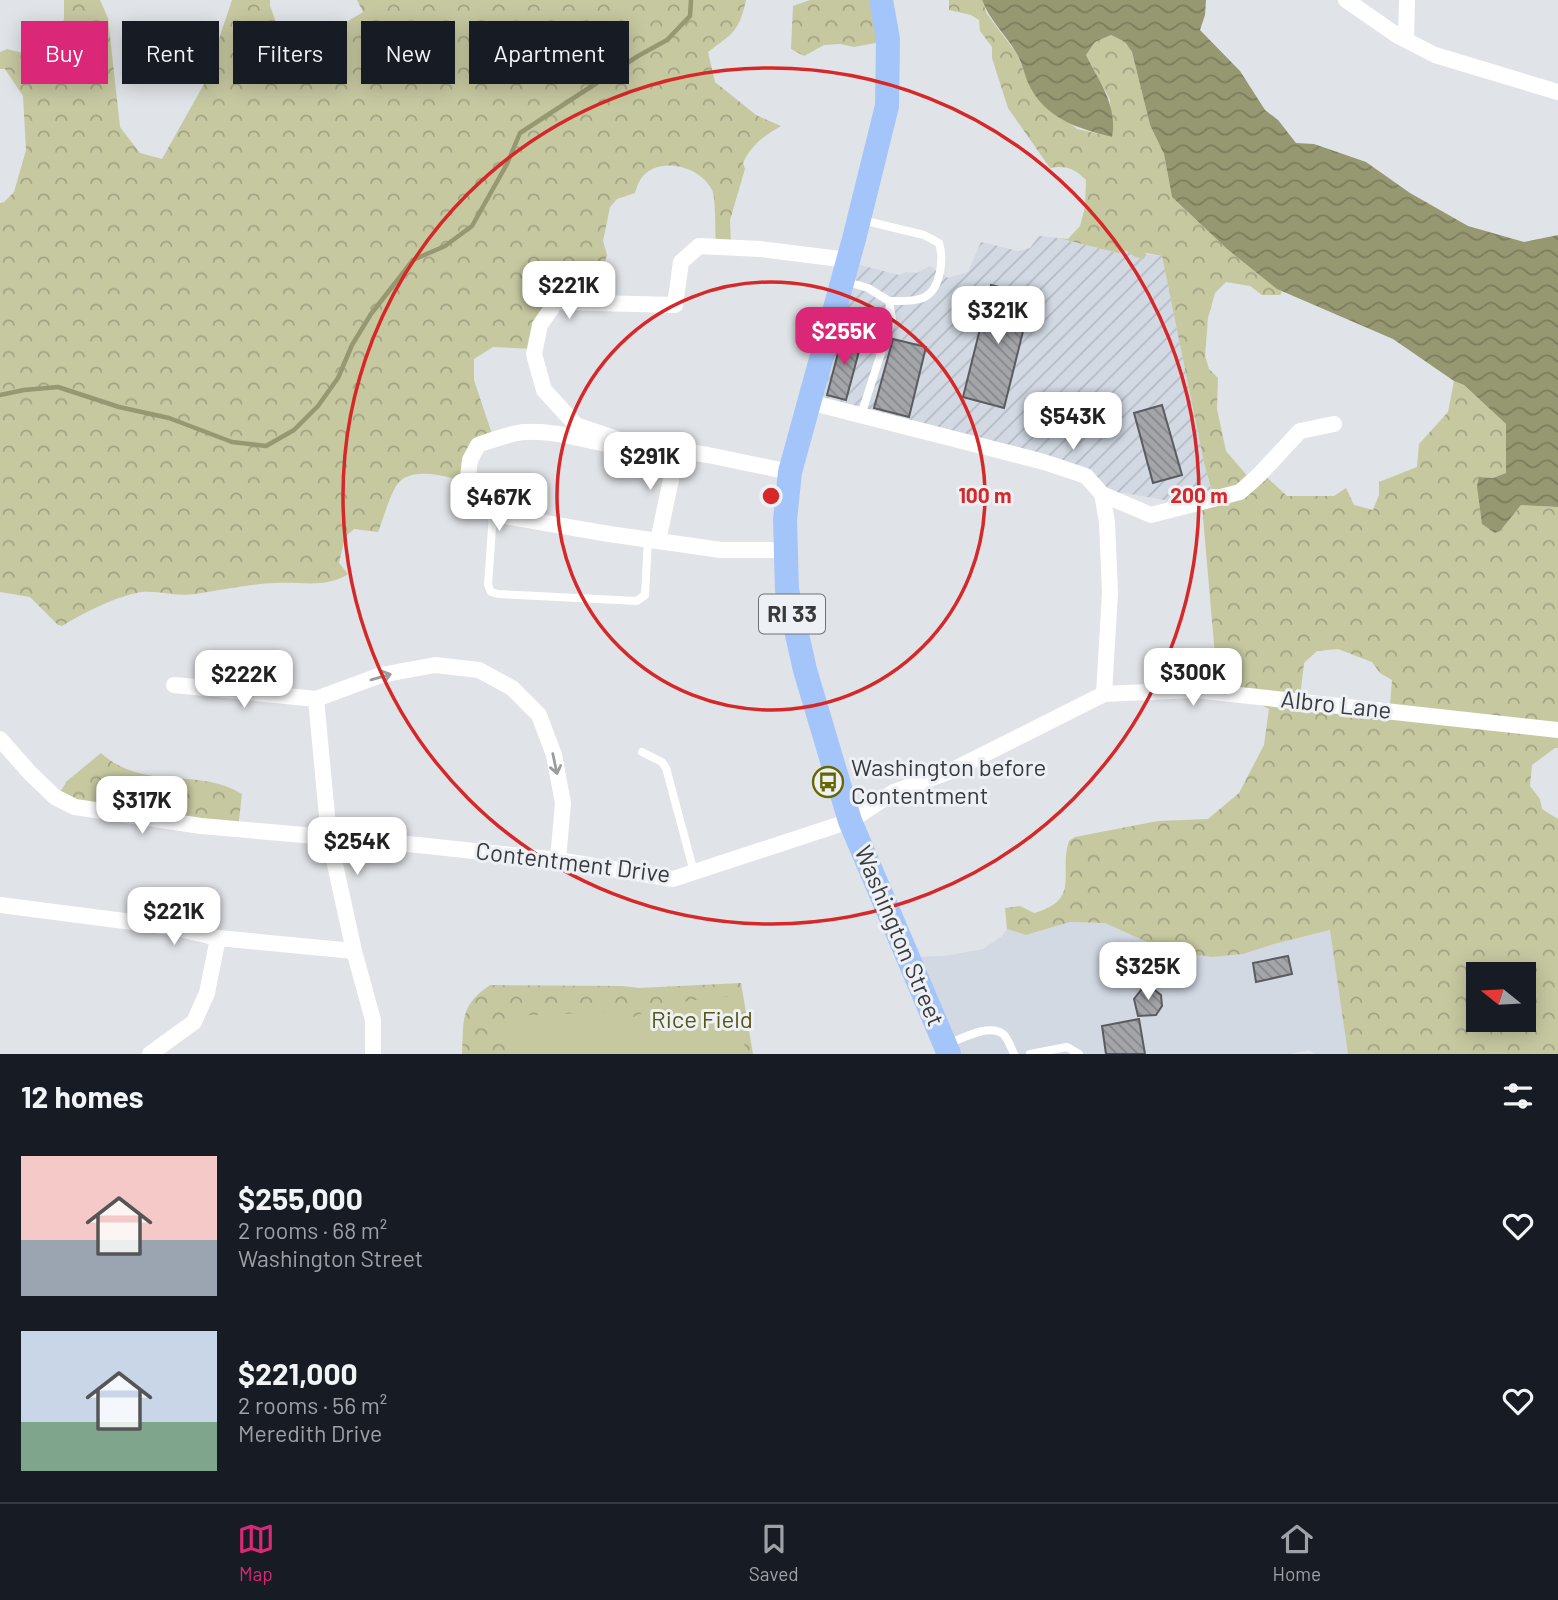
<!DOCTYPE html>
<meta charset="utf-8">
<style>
:root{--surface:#171b24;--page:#20242c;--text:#f1f3f6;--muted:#9ea1a6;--line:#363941;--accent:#db2777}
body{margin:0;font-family:Barlow,sans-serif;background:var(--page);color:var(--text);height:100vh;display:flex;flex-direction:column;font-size:26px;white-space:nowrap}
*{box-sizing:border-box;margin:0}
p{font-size:23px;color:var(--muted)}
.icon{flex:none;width:38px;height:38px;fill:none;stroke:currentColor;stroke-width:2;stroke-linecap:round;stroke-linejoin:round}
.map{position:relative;height:1054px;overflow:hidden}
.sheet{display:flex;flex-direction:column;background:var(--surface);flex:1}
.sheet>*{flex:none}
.guide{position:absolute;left:21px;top:21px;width:700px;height:63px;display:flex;gap:14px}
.needle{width:46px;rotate:288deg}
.tools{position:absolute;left:1466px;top:962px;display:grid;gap:14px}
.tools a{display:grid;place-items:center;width:70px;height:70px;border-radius:0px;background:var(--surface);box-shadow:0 4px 18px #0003;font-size:35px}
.price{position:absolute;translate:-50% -60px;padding:0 16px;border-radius:14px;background:#fff;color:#222;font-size:23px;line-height:46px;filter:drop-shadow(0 2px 4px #0008)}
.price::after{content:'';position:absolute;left:50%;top:42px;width:21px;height:16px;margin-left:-10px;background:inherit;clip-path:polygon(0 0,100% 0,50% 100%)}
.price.on{background:var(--accent);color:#fff}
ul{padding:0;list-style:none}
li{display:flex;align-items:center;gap:21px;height:175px;padding:0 21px}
li span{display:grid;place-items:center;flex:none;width:196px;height:140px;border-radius:0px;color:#555}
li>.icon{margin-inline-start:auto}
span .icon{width:84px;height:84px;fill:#fffc;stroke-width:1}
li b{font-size:30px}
h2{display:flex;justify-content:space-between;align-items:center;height:84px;padding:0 21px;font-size:30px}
.tag{padding:0 24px;border-radius:0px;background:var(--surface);box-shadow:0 4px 18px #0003;font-size:24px;line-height:63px}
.tag.on{background:var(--accent);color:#fff}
.tab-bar{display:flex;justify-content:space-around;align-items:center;height:98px;border-top:2px solid var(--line);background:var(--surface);font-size:19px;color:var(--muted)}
.tab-bar a{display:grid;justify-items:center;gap:4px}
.tab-bar .on{color:var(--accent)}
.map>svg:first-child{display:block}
</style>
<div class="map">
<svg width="1558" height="1054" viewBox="0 0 1558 1054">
<defs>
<pattern id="industrial-furrows" width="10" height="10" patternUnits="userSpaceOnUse" patternTransform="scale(1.75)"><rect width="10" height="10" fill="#d2d9e3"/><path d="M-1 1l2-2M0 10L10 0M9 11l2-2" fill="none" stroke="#b5bbc4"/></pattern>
<pattern id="forest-crowns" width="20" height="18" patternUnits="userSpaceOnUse" patternTransform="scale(1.75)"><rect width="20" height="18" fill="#c6c8a0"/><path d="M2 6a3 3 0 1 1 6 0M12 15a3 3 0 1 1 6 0" fill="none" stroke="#a2a384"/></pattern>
<pattern id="water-waves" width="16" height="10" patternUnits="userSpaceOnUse" patternTransform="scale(1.75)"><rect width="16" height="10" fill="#969871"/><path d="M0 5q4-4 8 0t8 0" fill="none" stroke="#7b7d5e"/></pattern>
<pattern id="building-back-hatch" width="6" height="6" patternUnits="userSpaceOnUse" patternTransform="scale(1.75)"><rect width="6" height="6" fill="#a3a5a9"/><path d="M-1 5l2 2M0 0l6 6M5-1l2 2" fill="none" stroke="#86878b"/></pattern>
</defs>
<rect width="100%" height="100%" fill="#e0e3e7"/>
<path fill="#d2d9e3" d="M1070,922L1105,923L1167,951L1212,957L1243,954L1274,944L1331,930L1348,1054H1314L1310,1050L1290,1054H949L912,957L944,956L983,949L1002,936L1007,929L1027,935Z"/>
<path fill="url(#industrial-furrows)" d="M1039,236L1053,237L1118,253L1127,251L1130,253L1162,256L1204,463L1213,496L1175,502L1125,493L1104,494L1085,474L810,395L848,262L899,275L906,272L917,273L930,266L948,278L968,272L981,242L1018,251L1030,248Z"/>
<path fill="url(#forest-crowns)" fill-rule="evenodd" d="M64,0H100L108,18L120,127L140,153L162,159L204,84L232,0H270V6L289,57L363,12L357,0H746C739,32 733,33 708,52L715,82L756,115L781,126C765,135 751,145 743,163L745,169L730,220L731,244L716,245C715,234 716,198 712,190C701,167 663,157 645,174C639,179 637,187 635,193L617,199L610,207L603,241L607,255L601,275L602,299L555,302L534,349L493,347L474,359V380L494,440L481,448L473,469L478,485C457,480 411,462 396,486C388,500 384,517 378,532L354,529L345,537L339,563L348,574C325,589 300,581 275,583C247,584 222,590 195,594C177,597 159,590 141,592C117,596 83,613 62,626L58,625L30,597L0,592V203L4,202L14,192L26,150L23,96L5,69H0V52L7,49L31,55L64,20Z
M810,0H880L886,41L854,47L840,44L824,45L804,56L791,49L793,6Z
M949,0H982L987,14L1017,54L1032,91L1077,129L1112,137L1110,100L1086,55L1095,42L1111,35L1125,42L1132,52L1150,125L1164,154L1172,197L1227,249L1282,292L1280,295H1262L1250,286L1226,282L1215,293L1208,318L1205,356L1209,369L1218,378L1217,409L1226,451L1249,478L1262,473L1287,496H1334L1346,488L1354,505L1373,510L1379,495V482L1417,467L1419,444L1448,412L1454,381L1464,385L1506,424V473L1493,478L1479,477L1500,530L1521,505L1558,507V748H1555L1532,765L1530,786L1540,799L1542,809L1558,819V1054H1348L1330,930L1274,944L1243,954L1212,957L1167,951L1105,923L1070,922L1026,935L1007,929L1005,908L1020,906L1034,913C1082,900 1058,873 1069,841L1075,837L1158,821L1208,819L1239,793L1264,745L1269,709L1221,683L1215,655L1202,506L1213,495L1204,463L1162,256L1146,253L1144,259L1135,257L1127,251L1118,253L1058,238L1068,239L1080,226L1085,207L1086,180C1075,169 1066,165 1050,168L1008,108L992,58V47L980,31L979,20L971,15L949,10ZM1338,649L1372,662L1380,673L1392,680L1390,706L1300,698L1304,663L1317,651ZM1479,975H1524V1020H1479Z
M101,753C144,792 196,766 242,794L238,828L57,797L67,781Z
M741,983L753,1054H462C464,1020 459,1006 490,985L622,986L639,988Z"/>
<path fill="#c6c8a0" d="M741,996L745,1054H506L505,1016L610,1012L611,1029C652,1003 694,999 741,996Z"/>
<path fill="url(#water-waves)" d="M982,0H1206L1205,15L1200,30L1240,71L1265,110L1278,120L1296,143L1314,144L1366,162L1410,193L1468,226L1524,242L1558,235V507L1521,505L1500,531L1495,533L1482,524L1477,486L1479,477L1493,478L1506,473V424L1464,385L1454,381L1393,339L1277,289L1227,249L1172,197L1164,154L1150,125L1132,52L1125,42L1111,35L1095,42L1086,55C1099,81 1118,106 1112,137C1080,129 1049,120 1031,89C1025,78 1023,65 1017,54C1006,35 990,21 982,0Z"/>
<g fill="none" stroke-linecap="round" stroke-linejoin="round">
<path stroke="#969871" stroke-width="4.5" d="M0,395L24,390L58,387L119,407L169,418L232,442L266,446L294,430L318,406L338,378L352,345L371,314L413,260L445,246L472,226L507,164L520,133L638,56L667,40L690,16L691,0"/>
</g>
<path fill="url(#building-back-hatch)" stroke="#5a5c60" stroke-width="2" d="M991,285L1032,295L1004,408L963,397Z
M843,334L862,340L846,400L827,395Z
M893,339L926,347L909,417L874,408Z
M1162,405L1182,475L1153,483L1134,413Z
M1288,956L1292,974L1256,982L1253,963Z
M1146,988H1152L1161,995L1162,1006L1156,1015L1138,1016L1134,999L1141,990Z
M1139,1019L1145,1054H1106L1102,1026Z"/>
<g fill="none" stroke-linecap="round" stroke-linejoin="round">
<path stroke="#fff" stroke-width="8" d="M862,220L924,235L939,243C944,259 941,290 923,298C912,302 900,301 889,301
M844,281L868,288L889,301L892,319L861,415
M493,514L488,585L491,592L498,594L637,601L645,595L648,540
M642,752L662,762L666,768L694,872
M948,1044C961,1039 989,1023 1003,1034C1008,1038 1011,1048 1014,1054
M1030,1054L1067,1047L1079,1054"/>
<path stroke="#fff" stroke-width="16" d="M1346,0L1398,36L1435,55L1558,92
M1406,40L1407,0
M809,402L1044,462L1086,476L1102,494L1107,522L1110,593L1104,694
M606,444C580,439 552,430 525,432C509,433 493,440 478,445L470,460L468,477L493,514L609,534L721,550H786
M790,472L708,455L626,442L576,425L544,390L534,354L540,325L556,302L675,305L681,262L699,246L760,249L848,260
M1102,494L1151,515L1240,492L1259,475L1300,431L1334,424
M658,541L677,451
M174,685L316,699L381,675L435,665L479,670L512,688L539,715L554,755L563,803L558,860
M316,699L329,837L354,951L373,1020V1054
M0,739L30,773L55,797L75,807L201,826L418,845L558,860L673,879L850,821L894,792L951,771L1104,694L1194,690L1558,730
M0,905L171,927L218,938L354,951
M150,1054L194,1022L207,993L218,938"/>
<path stroke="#a4c5fa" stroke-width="24" d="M881,0L888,39L887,106L854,239L790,472L785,520L787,590L805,670L850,821L949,1054"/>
</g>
<defs><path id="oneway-shaft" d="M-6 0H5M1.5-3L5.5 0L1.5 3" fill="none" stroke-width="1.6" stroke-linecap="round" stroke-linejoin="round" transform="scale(1.75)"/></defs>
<g stroke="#9c9c9e">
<use href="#oneway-shaft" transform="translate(381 677) rotate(-16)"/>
<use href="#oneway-shaft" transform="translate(555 764) rotate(78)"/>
</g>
<g fill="none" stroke="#d62828" stroke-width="3.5">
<circle cx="771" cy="496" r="214"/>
<circle cx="771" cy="496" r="428"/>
</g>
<defs>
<g id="bus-ring" transform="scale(1.575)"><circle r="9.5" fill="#edf0f4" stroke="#676702" stroke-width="1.5"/><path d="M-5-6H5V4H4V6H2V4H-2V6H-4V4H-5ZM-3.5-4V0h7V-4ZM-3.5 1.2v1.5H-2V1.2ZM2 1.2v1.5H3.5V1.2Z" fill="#676702"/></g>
</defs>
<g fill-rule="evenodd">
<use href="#bus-ring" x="828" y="782"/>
</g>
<g text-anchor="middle" stroke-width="6" stroke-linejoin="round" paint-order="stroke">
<rect fill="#edf0f4" stroke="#6f7173" stroke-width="2" x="759" y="594.5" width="66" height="39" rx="5"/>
<g font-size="23" font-weight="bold" fill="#393a3c">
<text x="792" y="622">RI 33</text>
</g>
<g font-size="24" fill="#393a3c" stroke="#edf0f4">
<text transform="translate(1336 705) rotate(6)" y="8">Albro Lane</text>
<text transform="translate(573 863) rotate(7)" y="8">Contentment Drive</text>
<text transform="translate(899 936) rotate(67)" y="8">Washington Street</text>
</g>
<g font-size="24" fill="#393a3c" stroke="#edf0f4" text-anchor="start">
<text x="851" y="776">Washington before<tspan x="851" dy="28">Contentment</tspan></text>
</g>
<g font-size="24" fill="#575716" stroke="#edf0f4">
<text x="702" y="1028">Rice Field</text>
</g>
</g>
<circle cx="771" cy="496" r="10" fill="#d62828" stroke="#edf0f4" stroke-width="3.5"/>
<g font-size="21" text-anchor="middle" font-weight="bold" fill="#d62828" stroke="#edf0f4" stroke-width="6" stroke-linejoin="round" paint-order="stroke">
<text x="985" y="503">100 m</text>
<text x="1199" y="503">200 m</text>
</g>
</svg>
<div class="tools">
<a><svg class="needle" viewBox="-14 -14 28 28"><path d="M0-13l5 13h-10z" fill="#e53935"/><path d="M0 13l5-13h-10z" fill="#9ea1a6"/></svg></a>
</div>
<b class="price" style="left:569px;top:321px">$221K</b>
<b class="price" style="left:998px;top:346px">$321K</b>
<b class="price on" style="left:844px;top:367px">$255K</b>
<b class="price" style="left:1073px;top:452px">$543K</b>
<b class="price" style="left:650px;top:492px">$291K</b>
<b class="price" style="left:499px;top:533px">$467K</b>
<b class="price" style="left:1193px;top:708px">$300K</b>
<b class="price" style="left:244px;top:710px">$222K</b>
<b class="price" style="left:142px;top:836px">$317K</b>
<b class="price" style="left:357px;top:877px">$254K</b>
<b class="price" style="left:174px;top:947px">$221K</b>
<b class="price" style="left:1148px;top:1002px">$325K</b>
<div class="guide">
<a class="tag on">Buy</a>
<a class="tag">Rent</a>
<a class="tag">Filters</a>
<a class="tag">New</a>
<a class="tag">Apartment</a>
</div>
</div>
<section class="sheet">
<h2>12 homes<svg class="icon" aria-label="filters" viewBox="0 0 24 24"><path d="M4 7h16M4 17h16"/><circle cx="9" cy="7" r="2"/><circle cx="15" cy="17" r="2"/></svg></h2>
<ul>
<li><span style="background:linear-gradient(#f6c9c9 60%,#9aa5b1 0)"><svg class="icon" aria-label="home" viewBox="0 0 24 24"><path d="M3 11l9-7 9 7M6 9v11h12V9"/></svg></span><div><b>$255,000</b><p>2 rooms · 68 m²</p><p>Washington Street</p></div><svg class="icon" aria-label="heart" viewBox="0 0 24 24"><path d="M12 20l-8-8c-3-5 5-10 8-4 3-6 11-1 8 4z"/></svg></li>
<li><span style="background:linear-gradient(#c9d6e8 65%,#7fa58c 0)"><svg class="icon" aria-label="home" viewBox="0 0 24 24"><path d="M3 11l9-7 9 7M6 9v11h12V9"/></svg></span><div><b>$221,000</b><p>2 rooms · 56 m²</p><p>Meredith Drive</p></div><svg class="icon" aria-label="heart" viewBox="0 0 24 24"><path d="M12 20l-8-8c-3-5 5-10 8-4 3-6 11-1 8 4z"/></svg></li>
</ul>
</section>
<nav class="tab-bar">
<a class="on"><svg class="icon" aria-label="map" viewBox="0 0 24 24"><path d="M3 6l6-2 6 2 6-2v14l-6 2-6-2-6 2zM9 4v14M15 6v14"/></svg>Map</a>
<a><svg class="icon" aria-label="saved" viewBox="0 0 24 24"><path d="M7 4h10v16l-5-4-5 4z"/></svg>Saved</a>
<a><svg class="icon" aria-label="home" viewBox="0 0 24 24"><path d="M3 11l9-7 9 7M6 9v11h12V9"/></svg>Home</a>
</nav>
